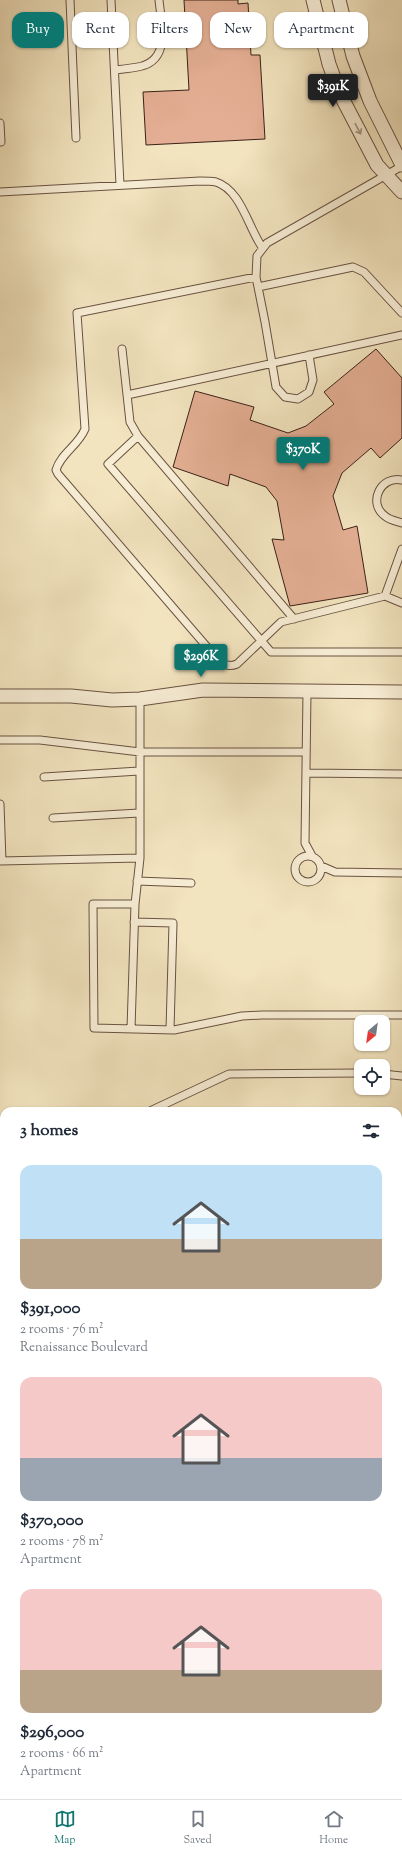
<!DOCTYPE html>
<meta charset="utf-8">
<style>
:root{--surface:#fff;--page:#f6f6f7;--text:#1f2937;--muted:#747a83;--line:#e0e1e3;--accent:#0f766e}
body{margin:0;font-family:"Sorts Mill Goudy",serif;background:var(--page);color:var(--text);height:100vh;display:flex;flex-direction:column;font-size:15px;white-space:nowrap}
*{box-sizing:border-box;margin:0}
p{font-size:13px;color:var(--muted)}
.icon{flex:none;width:22px;height:22px;fill:none;stroke:currentColor;stroke-width:2;stroke-linecap:round;stroke-linejoin:round}
.map{position:relative;flex:1;overflow:hidden}
.drawer{position:absolute;left:0px;top:1107px;width:402px;height:692px;display:flex;flex-direction:column;background:var(--surface);border-radius:12px 12px 0 0;box-shadow:0 1px 3px #0004}
.drawer>*{flex:none}
.banner{position:absolute;left:12px;top:12px;width:378px;height:36px;display:flex;gap:8px}
.needle{width:26px;rotate:209deg}
.buttons{position:absolute;left:354px;top:1015px;display:grid;gap:8px}
.buttons a{display:grid;place-items:center;width:36px;height:36px;border-radius:8px;background:var(--surface);box-shadow:0 1px 3px #0004;font-size:20px}
.price{position:absolute;translate:-50% -34px;padding:0 9px;border-radius:4px;background:var(--accent);color:#fff;font-size:13px;line-height:26px;filter:drop-shadow(0 1px 2px #0008)}
.price::after{content:'';position:absolute;left:50%;top:24px;width:12px;height:9px;margin-left:-6px;background:inherit;clip-path:polygon(0 0,100% 0,50% 100%)}
.price.current{background:#222;color:#fff}
ul{padding:0;list-style:none}
li{display:grid;align-content:center;gap:8px;height:212px;padding:0 20px}
li span{display:grid;place-items:center;height:124px;border-radius:12px;color:#555}
li>.icon{margin-inline-start:auto}
span .icon{width:72px;height:72px;fill:#fffc;stroke-width:1}
li b{font-size:17px}
h2{display:flex;justify-content:space-between;align-items:center;height:48px;padding:0 20px;font-size:17px}
.tag{padding:0 14px;border-radius:12px;background:var(--surface);box-shadow:0 1px 3px #0004;font-size:14px;line-height:36px}
.tag.current{background:var(--accent);color:#fff}
.tabs{display:flex;justify-content:space-around;align-items:center;height:56px;border-top:1px solid var(--line);background:var(--surface);font-size:11px;color:var(--muted)}
.tabs a{display:grid;justify-items:center;gap:2px}
.tabs .current{color:var(--accent)}
.map>svg:first-child{display:block}
</style>
<div class="map">
<svg width="402" height="1799" viewBox="0 0 402 1799">
<rect width="100%" height="100%" fill="#f2e4bf"/>
<filter id="stains"><feTurbulence type="fractalNoise" baseFrequency=".005" numOctaves="4"/><feColorMatrix values="0 0 0 0 .2 0 0 0 0 .09 0 0 0 0 .02 0 0 0 .5 -.17"/></filter>
<radialGradient id="worn" r=".72"><stop offset=".6" stop-color="#630" stop-opacity="0"/><stop offset="1" stop-color="#630" stop-opacity=".3"/></radialGradient>
<path fill="#e3ae93" stroke="#3b2117" d="M184,0H238V4L248,3L251,55H260L265,139L146,145L143,92L189,90Z
M376,349L402,378V438L380,458L371,448L342,473L333,496L343,530L357,526L368,593L290,606L272,539L284,540L277,501L266,487L230,474L228,486L173,467L195,391L254,407L250,420L288,433L306,426L334,404L324,392Z"/>
<g fill="none" stroke-linecap="round" stroke-linejoin="round">
<g stroke="#695241" stroke-width="9">
<path id="service" d="M70,0L76,138
M111,0L120,185
M115,70C124,69 134,68 142,66C171,58 161,22 159,0
M0,123L1,142
M0,192L200,181C205,181 211,181 216,182C241,190 248,227 262,247
M256,277L77,313L85,429C78,446 61,453 56,470L58,474L220,662C226,665 230,667 237,664L281,622L385,596L402,603
M258,287L353,267L364,272L402,313
M122,349L130,422L138,436
M309,355L313,380L309,392L298,399L285,397L276,387L265,322L256,277L257,256L267,243L402,166
M127,395L402,335
M402,480C381,475 367,503 385,516C389,520 396,521 402,523
M385,596L402,549
M294,619L138,436L108,464L271,652H402
M307,692L305,843L312,856
M0,740H40L140,752H306
M306,773L402,774
M44,777L139,771
M0,804L2,861
M53,818L139,813
M295 869a13 13 0 1 1 26 0a13 13 0 1 1-26 0Z
M0,861L140,858
M321,866L335,872L402,873
M137,881L191,883
M135,904H93L94,1028L174,1030L242,1016L262,1015H402
M134,922L173,923L170,1030
M131,1029L135,904L140,858V699
M383,1074L402,1076
M150,1111L229,1074L361,1073
M0,1137H4
M398,1279H402
M0,1296L2,1240
M0,1317H4
M398,1358H402
M398,1408H402
M0,1435H4
M0,1485H4
M0,1506L4,1508
M398,1554H402
M398,1738H402
M0,1756H4
M0,1773H4
M17,1799L18,1795
M71,1799V1795"/>
</g>
<g stroke="#695241" stroke-width="15">
<path id="minor" d="M313,0L329,64L340,94L377,165L402,192
M339,0L353,56L370,101L402,165
M0,696H71L112,700L140,699L203,690L402,692
M0,1284H1"/>
</g>
<use href="#service" stroke="#f7edd5" stroke-width="7"/>
<use href="#minor" stroke="#f7edd5" stroke-width="13"/>
</g>
<defs><path id="oneway-shaft" d="M-6 0H5M1.5-3L5.5 0L1.5 3" fill="none" stroke-width="1.6" stroke-linecap="round" stroke-linejoin="round"/></defs>
<use stroke="#a29180" href="#oneway-shaft" transform="translate(358 129) rotate(62)"/>
<rect width="100%" height="100%" filter="url(#stains)"/>
<rect width="100%" height="100%" fill="url(#worn)"/>
</svg>
<div class="buttons">
<a><svg class="needle" viewBox="-14 -14 28 28"><path d="M0-13l5 13h-10z" fill="#e53935"/><path d="M0 13l5-13h-10z" fill="#747a83"/></svg></a>
<a><svg class="icon" aria-label="locate" viewBox="0 0 24 24"><circle cx="12" cy="12" r="6"/><path d="M12 2v4M12 18v4M2 12h4M18 12h4"/></svg></a>
</div>
<b class="price current" style="left:333px;top:108px">$391K</b>
<b class="price" style="left:303px;top:471px">$370K</b>
<b class="price" style="left:201px;top:678px">$296K</b>
<div class="banner">
<a class="tag current">Buy</a>
<a class="tag">Rent</a>
<a class="tag">Filters</a>
<a class="tag">New</a>
<a class="tag">Apartment</a>
</div>
<section class="drawer">
<h2>3 homes<svg class="icon" aria-label="filters" viewBox="0 0 24 24"><path d="M4 7h16M4 17h16"/><circle cx="9" cy="7" r="2"/><circle cx="15" cy="17" r="2"/></svg></h2>
<ul>
<li><span style="background:linear-gradient(#bfe0f5 60%,#b9a48a 0)"><svg class="icon" aria-label="home" viewBox="0 0 24 24"><path d="M3 11l9-7 9 7M6 9v11h12V9"/></svg></span><div><b>$391,000</b><p>2 rooms · 76 m²</p><p>Renaissance Boulevard</p></div></li>
<li><span style="background:linear-gradient(#f6c9c9 65%,#9aa5b1 0)"><svg class="icon" aria-label="home" viewBox="0 0 24 24"><path d="M3 11l9-7 9 7M6 9v11h12V9"/></svg></span><div><b>$370,000</b><p>2 rooms · 78 m²</p><p>Apartment</p></div></li>
<li><span style="background:linear-gradient(#f6c9c9 65%,#b9a48a 0)"><svg class="icon" aria-label="home" viewBox="0 0 24 24"><path d="M3 11l9-7 9 7M6 9v11h12V9"/></svg></span><div><b>$296,000</b><p>2 rooms · 66 m²</p><p>Apartment</p></div></li>
</ul>
</section>
</div>
<nav class="tabs">
<a class="current"><svg class="icon" aria-label="map" viewBox="0 0 24 24"><path d="M3 6l6-2 6 2 6-2v14l-6 2-6-2-6 2zM9 4v14M15 6v14"/></svg>Map</a>
<a><svg class="icon" aria-label="saved" viewBox="0 0 24 24"><path d="M7 4h10v16l-5-4-5 4z"/></svg>Saved</a>
<a><svg class="icon" aria-label="home" viewBox="0 0 24 24"><path d="M3 11l9-7 9 7M6 9v11h12V9"/></svg>Home</a>
</nav>
